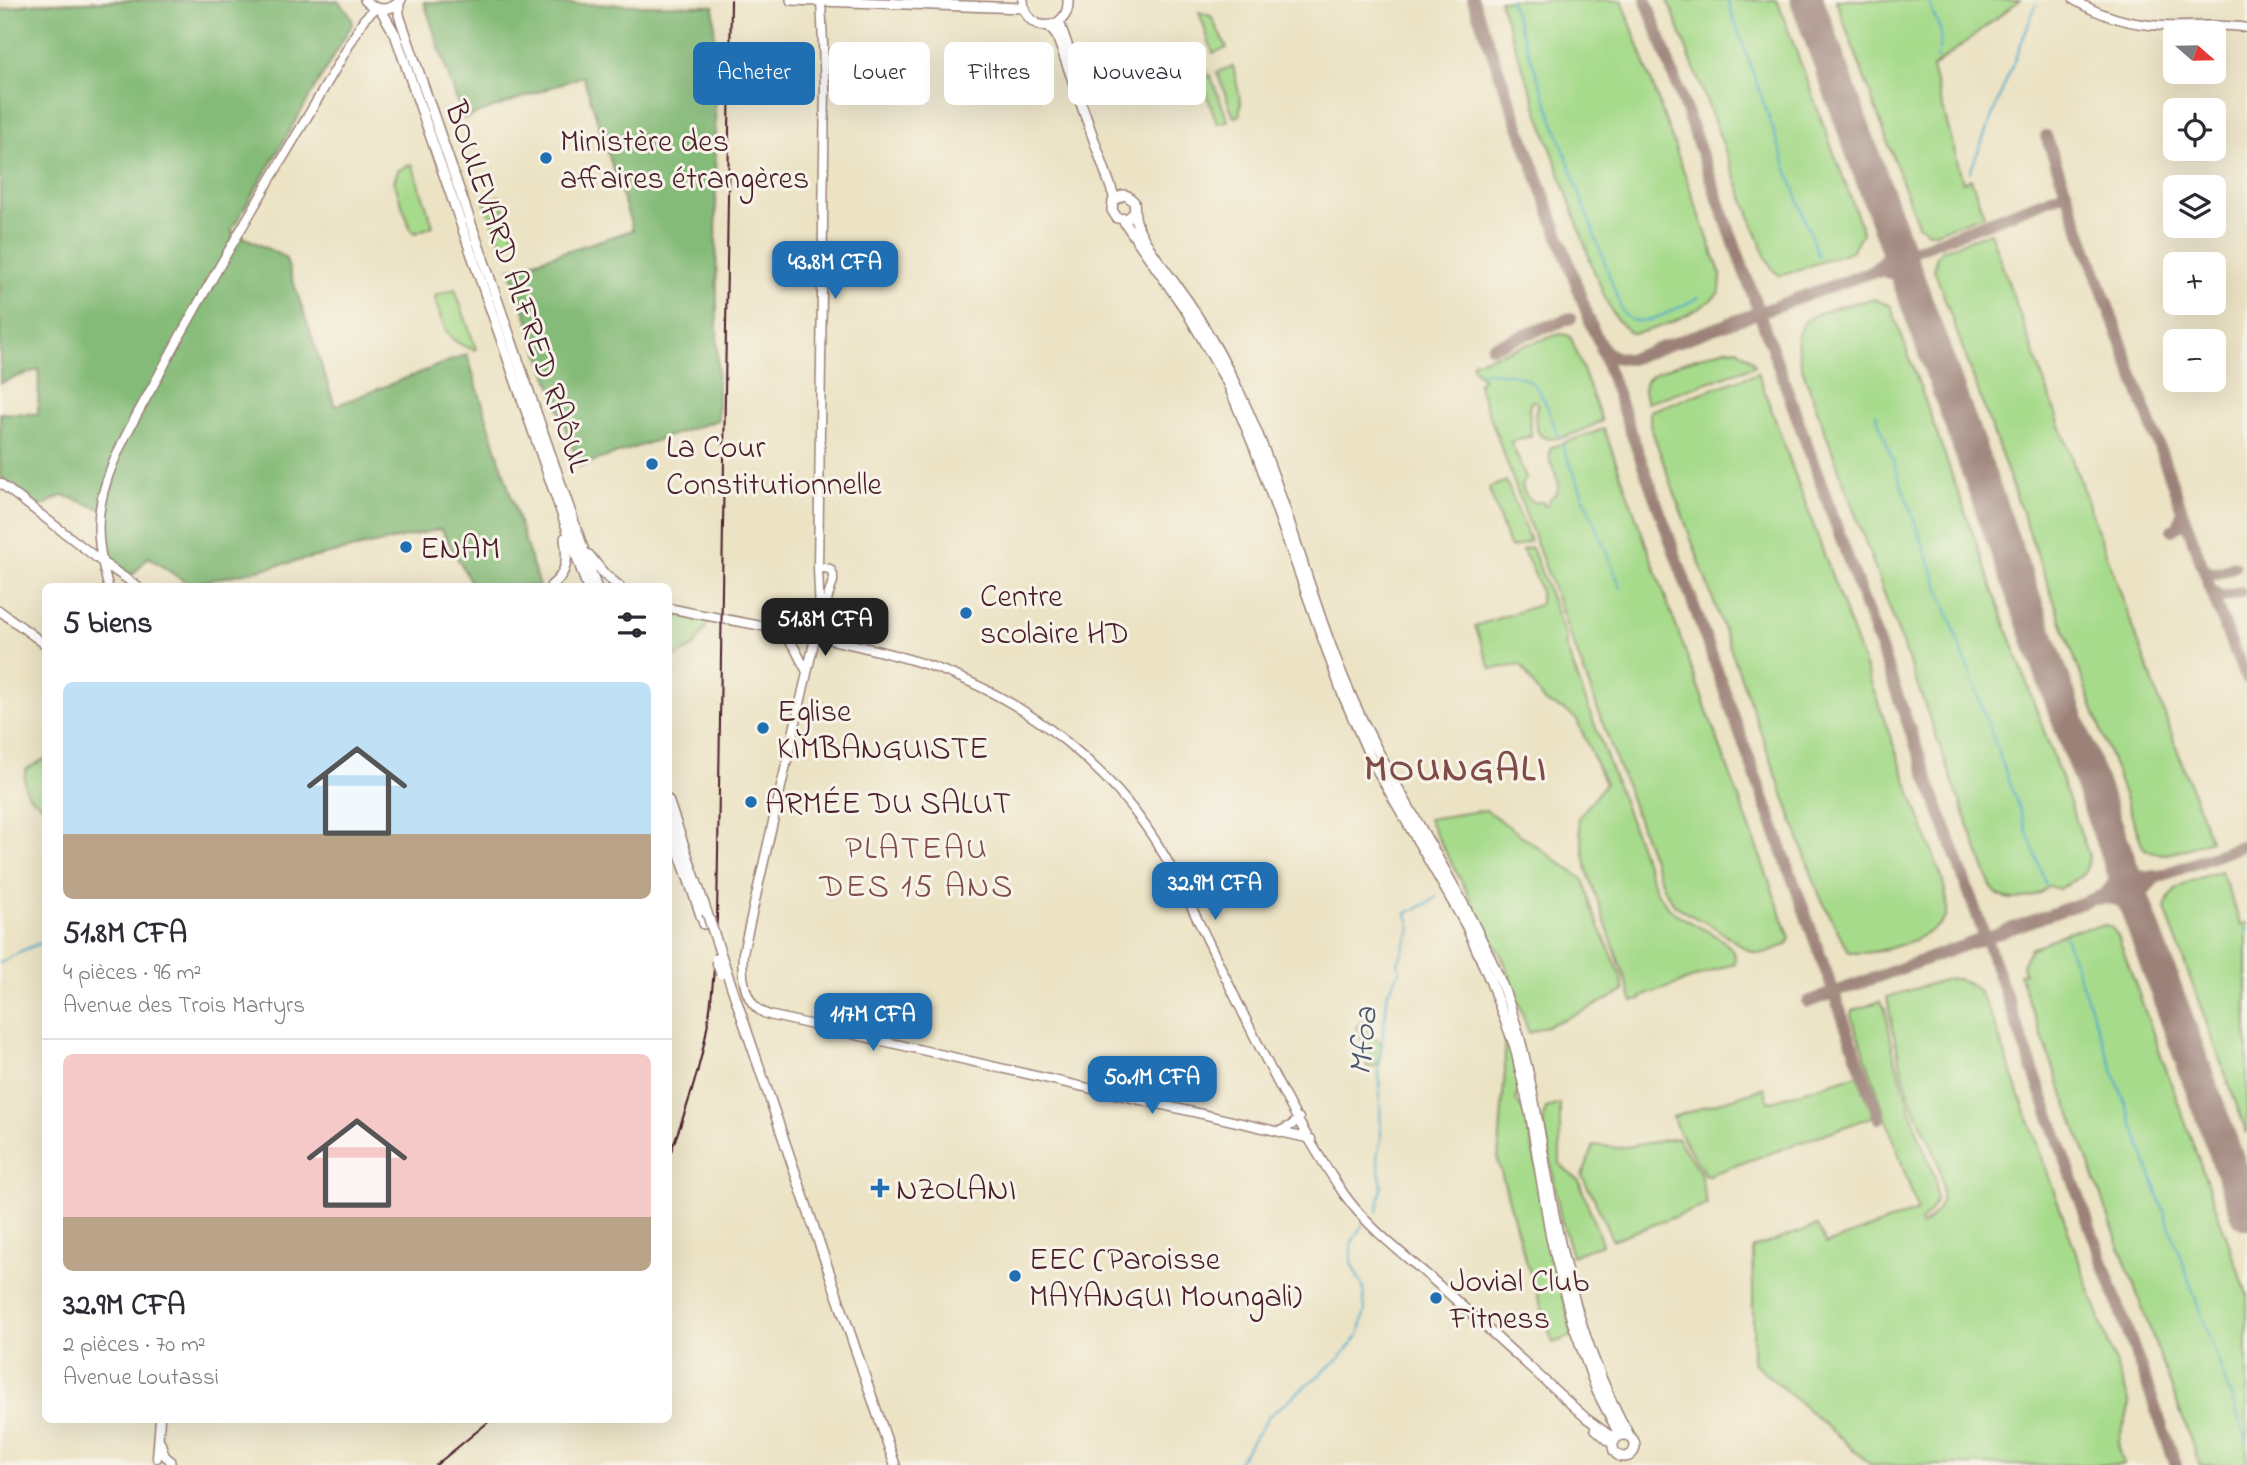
<!DOCTYPE html>
<html lang="fr">
<meta charset="utf-8">
<style>
:root{--surface:#fff;--page:#f2f2f3;--text:#2b2b33;--muted:#7c7c81;--line:#e1e1e2;--accent:#1f6fb2}
body{margin:0;font-family:"Indie Flower",sans-serif;background:var(--page);color:var(--text);height:100vh;display:flex;flex-direction:column;font-size:26px;white-space:nowrap}
*{box-sizing:border-box;margin:0}
p{font-size:23px;color:var(--muted)}
.icon{flex:none;width:38px;height:38px;fill:none;stroke:currentColor;stroke-width:2;stroke-linecap:round;stroke-linejoin:round}
.map{position:relative;flex:1;overflow:hidden}
.panel{position:absolute;left:42px;top:583px;width:630px;height:840px;display:flex;flex-direction:column;background:var(--surface);border-radius:10px;box-shadow:0 7px 28px #0002}
.panel>*{flex:none}
.banner{position:absolute;left:693px;top:42px;width:665px;height:63px;display:flex;gap:14px}
.needle{width:46px;rotate:110deg}
.controls{position:absolute;left:2163px;top:21px;display:grid;gap:14px}
.controls a{display:grid;place-items:center;width:63px;height:63px;border-radius:10px;background:var(--surface);box-shadow:0 7px 28px #0002;font-size:35px}
.price{position:absolute;translate:-50% -60px;padding:0 16px;border-radius:14px;background:var(--accent);color:#fff;font-size:23px;line-height:46px;filter:drop-shadow(0 2px 4px #0008)}
.price::after{content:'';position:absolute;left:50%;top:42px;width:21px;height:16px;margin-left:-10px;background:inherit;clip-path:polygon(0 0,100% 0,50% 100%)}
.price.on{background:#222;color:#fff}
ul{padding:0;list-style:none}
li{display:grid;align-content:center;gap:14px;height:371px;padding:0 21px}
li+li{border-top:2px solid var(--line)}
li span{display:grid;place-items:center;height:217px;border-radius:10px;color:#555}
li>.icon{margin-inline-start:auto}
span .icon{width:126px;height:126px;fill:#fffc;stroke-width:1}
li b{font-size:30px}
h2{display:flex;justify-content:space-between;align-items:center;height:84px;padding:0 21px;font-size:30px}
.chip{padding:0 24px;border-radius:10px;background:var(--surface);box-shadow:0 7px 28px #0002;font-size:24px;line-height:63px}
.chip.on{background:var(--accent);color:#fff}
.map>svg:first-child{display:block}
</style>
<div class="map">
<svg width="2247" height="1465" viewBox="0 0 2247 1465">
<rect width="100%" height="100%" fill="#f7f3e8"/>
<filter id="ink" filterUnits="userSpaceOnUse"><feTurbulence type="fractalNoise" baseFrequency=".0143" numOctaves="2"/><feDisplacementMap in="SourceGraphic" scale="14" xChannelSelector="R" yChannelSelector="G"/><feConvolveMatrix kernelMatrix="1 2 1 2 8 2 1 2 1" color-interpolation-filters="sRGB"/></filter>
<filter id="wash" filterUnits="userSpaceOnUse"><feTurbulence type="fractalNoise" baseFrequency=".00686" numOctaves="4" result="noise"/><feDisplacementMap in="SourceGraphic" scale="28" xChannelSelector="R" yChannelSelector="G"/><feGaussianBlur stdDeviation="1.57" result="paint"/><feColorMatrix in="noise" values="0 0 0 0 0 0 0 0 0 0 0 0 0 0 0 0 0 1.4 0 .05"/><feComposite in="paint" operator="in"/></filter>
<g filter="url(#wash)">
<rect width="100%" height="100%" fill="#ece3c4"/>
<path fill="#a7db8c" stroke="#787d5c" stroke-width="2" d="M1499,0H1622L1721,275L1720,291C1708,308 1653,333 1632,333C1611,322 1603,290 1594,271Z
M1668,0H1777L1860,223L1862,233L1852,251L1781,276L1774,271L1766,258Z
M1836,0H2020L1932,68L1963,182L1971,179L1984,215L1935,232H1928L1918,225Z
M1199,12L1211,16L1227,48L1213,53Z
M1233,66L1241,103L1239,116L1234,117L1217,72Z
M1196,69L1206,72L1120,102L1118,101L1119,96Z
M1210,75L1228,120L1227,121L1217,123L1201,79Z
M412,164L433,226L415,233L411,230L394,182L398,170Z
M500,196L515,240L502,246L485,202Z
M1990,232L2210,840C2190,847 2161,863 2143,847L1934,269L1937,255L1942,250Z
M455,289L476,349L475,350C444,342 443,325 435,299L436,295Z
M1874,299L1891,306L2089,856C2088,878 2076,878 2059,889L2049,886C2040,896 2014,903 2001,896C1995,894 1993,889 1990,884L1802,368C1799,355 1794,338 1802,325C1813,309 1857,303 1874,299Z
M1560,334L1568,335L1571,338L1602,421C1586,428 1540,455 1536,425C1535,417 1534,412 1538,404L1536,401H1532L1529,407L1531,436L1511,442L1526,478L1522,486C1526,498 1529,504 1543,502L1544,506L1549,504V500C1573,482 1543,469 1551,447L1604,429L1790,938L1787,945L1764,953H1756L1746,949L1711,925L1688,914L1674,904L1663,887L1479,387L1478,383L1483,378L1476,372L1472,365L1473,362Z
M1725,349H1737L1752,360L1755,366L1647,403C1645,396 1642,388 1646,381C1653,369 1711,354 1725,349Z
M1758,373L1942,878C1944,888 1950,906 1946,916C1937,937 1868,960 1848,951L1819,894L1650,425V411Z
M1506,481L1530,541L1512,548L1509,546L1489,489L1490,487Z
M1530,547L1532,548L1565,635L1566,647L1656,891C1662,899 1667,906 1674,912C1691,926 1739,939 1735,963L1641,997L1642,999L1633,1002L1587,870L1578,818L1605,784L1577,720L1566,711L1544,702L1521,665L1491,669L1475,626L1539,605C1545,592 1530,562 1522,550Z
M669,613L709,622L694,646L669,660Z
M45,759L46,805L45,806C27,798 21,788 26,769Z
M1486,810L1584,880L1592,910L1619,971L1624,991L1582,1012L1529,1033L1504,961L1428,819Z
M2221,871L2241,925L2247,923V1134L2165,909C2169,883 2199,879 2221,871Z
M2105,925L2111,927L2118,936L2247,1294V1465H2200L2019,974L2024,973L2022,965L2030,949L2070,931Z
M1947,979C1978,976 1985,1002 1995,1026L2129,1401C2130,1427 2109,1437 2124,1465H1871L1753,1362V1248L1817,1226L1826,1244L1918,1211L1851,1015L1852,1011L1880,1001L1885,1009L1894,1055L1916,1128L1936,1180V1199L1930,1212L1920,1222V1226C1931,1221 1940,1209 1942,1196C1946,1165 1923,1131 1912,1103C1900,1069 1893,1032 1887,997Z
M1365,1019L1372,1024V1036L1382,1044L1378,1066L1367,1067L1364,1046L1356,1027Z
M1504,1024L1520,1086L1516,1100L1526,1115L1572,1336L1553,1343L1522,1248L1498,1161L1505,1070Z
M1860,1074L1875,1116L1706,1176L1677,1129L1673,1117L1764,1088L1769,1102Z
M1560,1104V1164L1579,1181L1602,1244L1572,1256L1560,1215L1543,1119L1546,1108Z
M1677,1138L1700,1172L1707,1205L1612,1240L1594,1198L1582,1176L1594,1145L1619,1148Z"/>
<path fill="#85bb78" stroke="#686d52" stroke-width="2" d="M138,0L338,1L349,13L353,23L231,231L285,257L335,406L467,354L539,586H473L441,529L190,585L148,557L131,577L106,560L107,511L63,495L40,507L0,477V413L38,414L39,369L0,383V10L28,4Z
M424,2L714,6L718,420L579,466L510,269L633,230L583,76L463,119Z"/>
<g fill="none" stroke-linecap="round" stroke-linejoin="round">
<path stroke="#4ba9ca" stroke-width="2" d="M1510,0L1622,311C1626,316 1629,320 1635,321C1649,325 1686,304 1699,297
M1727,0L1818,256
M1928,0L1941,33L1939,51
M1937,59L1938,56
M1970,172L2036,5
M1479,372C1540,372 1538,385 1559,437
M1876,414L2046,884
M1562,444L1621,588
M2246,930L2247,933
M2065,937L2247,1441
M0,963L21,951L46,941
M1377,1212L1382,1187L1377,1156L1381,1139L1379,1066L1388,992L1400,971L1398,963L1411,929L1407,913L1430,902L1437,896
M1236,1465L1269,1416L1340,1358L1359,1335L1365,1311L1363,1287L1351,1263V1244L1362,1225"/>
<path stroke="#9b8178" stroke-width="12" d="M1473,0L1592,327C1600,346 1606,360 1630,359L1871,272C1886,262 1892,250 1891,231
M1646,0L2176,1465
M2046,136L2226,631L2247,679
M1900,256L2067,192
M1871,272C1892,269 1904,277 1914,295
M1492,347L1571,318
M1601,349L1879,1118
M2172,530L2179,525L2182,510
M2204,568C2214,578 2223,571 2234,566
M2212,591L2222,597L2240,592
M2119,859C2127,875 2143,877 2159,876
M2096,899C2114,896 2126,902 2139,915
M2139,915L2142,894L2155,878L2247,844
M1808,1002L2101,896C2114,888 2118,874 2119,859"/>
<path stroke="#9b8178" stroke-width="33" d="M1807,0L2247,1213"/>
</g>
</g>
<g filter="url(#ink)">
<g fill="none" stroke-linecap="round" stroke-linejoin="round">
<g stroke="#9b8178" stroke-width="11">
<path id="secondary" d="M2074,0C2101,16 2132,25 2164,26C2192,27 2219,23 2247,28
M0,483L102,562L137,586
M818,567L830,569L833,575V581L815,638L743,953C741,976 744,1007 769,1015L1311,1139
M108,586C101,559 95,531 101,503C108,461 140,410 160,373C224,252 297,138 364,19L376,8
M668,608C750,625 835,637 915,661C1025,695 1121,771 1174,873C1229,978 1276,1096 1344,1194C1367,1227 1402,1253 1432,1279C1484,1325 1535,1372 1586,1418L1608,1434L1617,1437
M0,611L46,645
M820,616L818,567L825,88L821,0
M779,629L794,647L807,672
M1280,1131L1292,1125L1299,1118
M1595,1429L1613,1445
M160,1441L165,1456L170,1460L171,1465
M157,1458L160,1419"/>
</g>
<g stroke="#9b8178" stroke-width="12">
<path id="primary" d="M365,0C376,12 390,12 401,0
M791,0L1023,8
M1023,0C1024,35 1070,33 1068,0
M399,2V15L596,586
M381,10L395,34L587,586
M1059,22L1083,89
M1049,26L1057,36L1115,199
M1134,213L1127,219L1117,218L1112,210L1113,201L1123,195L1128,196L1134,202C1135,206 1134,210 1135,215C1136,238 1178,285 1191,306C1209,334 1226,364 1240,394C1287,492 1308,600 1352,698C1396,797 1461,885 1502,985C1534,1065 1540,1150 1558,1234C1573,1305 1594,1374 1630,1437
M1123,220L1187,312L1228,384L1255,449L1343,695L1372,761L1466,925L1490,980L1515,1047L1531,1118L1551,1238L1572,1321L1597,1391L1620,1436
M589,555L605,575L619,586
M551,586C568,573 568,558 565,538
M668,800L707,913
M668,820L704,924
M726,970L895,1465
M1613 1446a11 11 0 1 1 22 0a11 11 0 1 1-22 0Z"/>
</g>
<use href="#secondary" stroke="#fff" stroke-width="8"/>
<use href="#primary" stroke="#fff" stroke-width="9"/>
<path stroke="#4a1f2b" stroke-width="2" d="M668,1159C685,1114 701,1068 708,1022C714,987 715,953 717,918L731,0
M436,1465L492,1419"/>
<g stroke="#9b8178" stroke-width="12" stroke-linecap="butt">
<path id="primary-bridge" d="M707,913L726,970
M716,959L721,974"/>
</g>
<use href="#primary-bridge" stroke="#fff" stroke-width="9"/>
</g>
</g>
<g fill="#1f6fb2" stroke="#f7f3e8" stroke-width="2.5">
<circle cx="546" cy="158" r="7"/>
<circle cx="652" cy="464" r="7"/>
<circle cx="406" cy="547" r="7"/>
<circle cx="966" cy="613" r="7"/>
<circle cx="763" cy="728" r="7"/>
<circle cx="751" cy="802" r="7"/>
<path d="M876.5 1177.5h7v7h7v7h-7v7h-7v-7h-7v-7h7z"/>
<circle cx="1015" cy="1276" r="7"/>
<circle cx="1436" cy="1298" r="7"/>
</g>
<g text-anchor="middle" stroke-width="6" stroke-linejoin="round" paint-order="stroke">
<g font-size="32" fill="#4a1f2b" stroke="#f7f3e8" text-anchor="start">
<text x="560" y="151">Ministère des<tspan x="560" dy="37">affaires étrangères</tspan></text>
<text x="666" y="457">La Cour<tspan x="666" dy="37">Constitutionnelle</tspan></text>
<text x="420" y="558">ENAM</text>
<text x="980" y="606">Centre<tspan x="980" dy="37">scolaire HD</tspan></text>
<text x="777" y="721">Eglise<tspan x="777" dy="37">KIMBANGUISTE</tspan></text>
<text x="765" y="813">ARMÉE DU SALUT</text>
<text x="896" y="1199">NZOLANI</text>
<text x="1029" y="1269">EEC (Paroisse<tspan x="1029" dy="37">MAYANGUI Moungali)</tspan></text>
<text x="1450" y="1291">Jovial Club<tspan x="1450" dy="37">Fitness</tspan></text>
</g>
<g font-size="32" fill="#4a1f2b" stroke="#f7f3e8">
<text transform="translate(519 286) rotate(71)" y="11">BOULEVARD ALFRED RAÔUL</text>
</g>
<g font-size="33" letter-spacing="2" fill="#804c48" stroke="#f7f3e8">
<text x="917" y="858">PLATEAU<tspan x="917" dy="38">DES 15 ANS</tspan></text>
</g>
<g font-size="33" font-style="italic" fill="#4a566b" stroke="#f7f3e8">
<text transform="translate(1361 1041) rotate(-85)" y="12">Mfoa</text>
</g>
<g font-size="38" font-weight="bold" letter-spacing="2" fill="#804c48" stroke="#f7f3e8">
<text x="1456" y="780">MOUNGALI</text>
</g>
</g>
</svg>
<div class="controls">
<a><svg class="needle" viewBox="-14 -14 28 28"><path d="M0-13l5 13h-10z" fill="#e53935"/><path d="M0 13l5-13h-10z" fill="#7c7c81"/></svg></a>
<a><svg class="icon" aria-label="locate" viewBox="0 0 24 24"><circle cx="12" cy="12" r="6"/><path d="M12 2v4M12 18v4M2 12h4M18 12h4"/></svg></a>
<a><svg class="icon" aria-label="layers" viewBox="0 0 24 24"><path d="M12 4l9 5-9 5-9-5zM3 14l9 5 9-5"/></svg></a>
<a>+</a>
<a>−</a>
</div>
<b class="price" style="left:835px;top:301px">43.8M CFA</b>
<b class="price on" style="left:825px;top:658px">51.8M CFA</b>
<b class="price" style="left:1215px;top:922px">32.9M CFA</b>
<b class="price" style="left:873px;top:1053px">117M CFA</b>
<b class="price" style="left:1152px;top:1116px">50.1M CFA</b>
<div class="banner">
<a class="chip on">Acheter</a>
<a class="chip">Louer</a>
<a class="chip">Filtres</a>
<a class="chip">Nouveau</a>
</div>
<section class="panel">
<h2>5 biens<svg class="icon" aria-label="filters" viewBox="0 0 24 24"><path d="M4 7h16M4 17h16"/><circle cx="9" cy="7" r="2"/><circle cx="15" cy="17" r="2"/></svg></h2>
<ul>
<li><span style="background:linear-gradient(#bfe0f5 70%,#b9a48a 0)"><svg class="icon" aria-label="home" viewBox="0 0 24 24"><path d="M3 11l9-7 9 7M6 9v11h12V9"/></svg></span><div><b>51.8M CFA</b><p>4 pièces · 96 m²</p><p>Avenue des Trois Martyrs</p></div></li>
<li><span style="background:linear-gradient(#f6c9c9 75%,#b9a48a 0)"><svg class="icon" aria-label="home" viewBox="0 0 24 24"><path d="M3 11l9-7 9 7M6 9v11h12V9"/></svg></span><div><b>32.9M CFA</b><p>2 pièces · 70 m²</p><p>Avenue Loutassi</p></div></li>
</ul>
</section>
</div>
